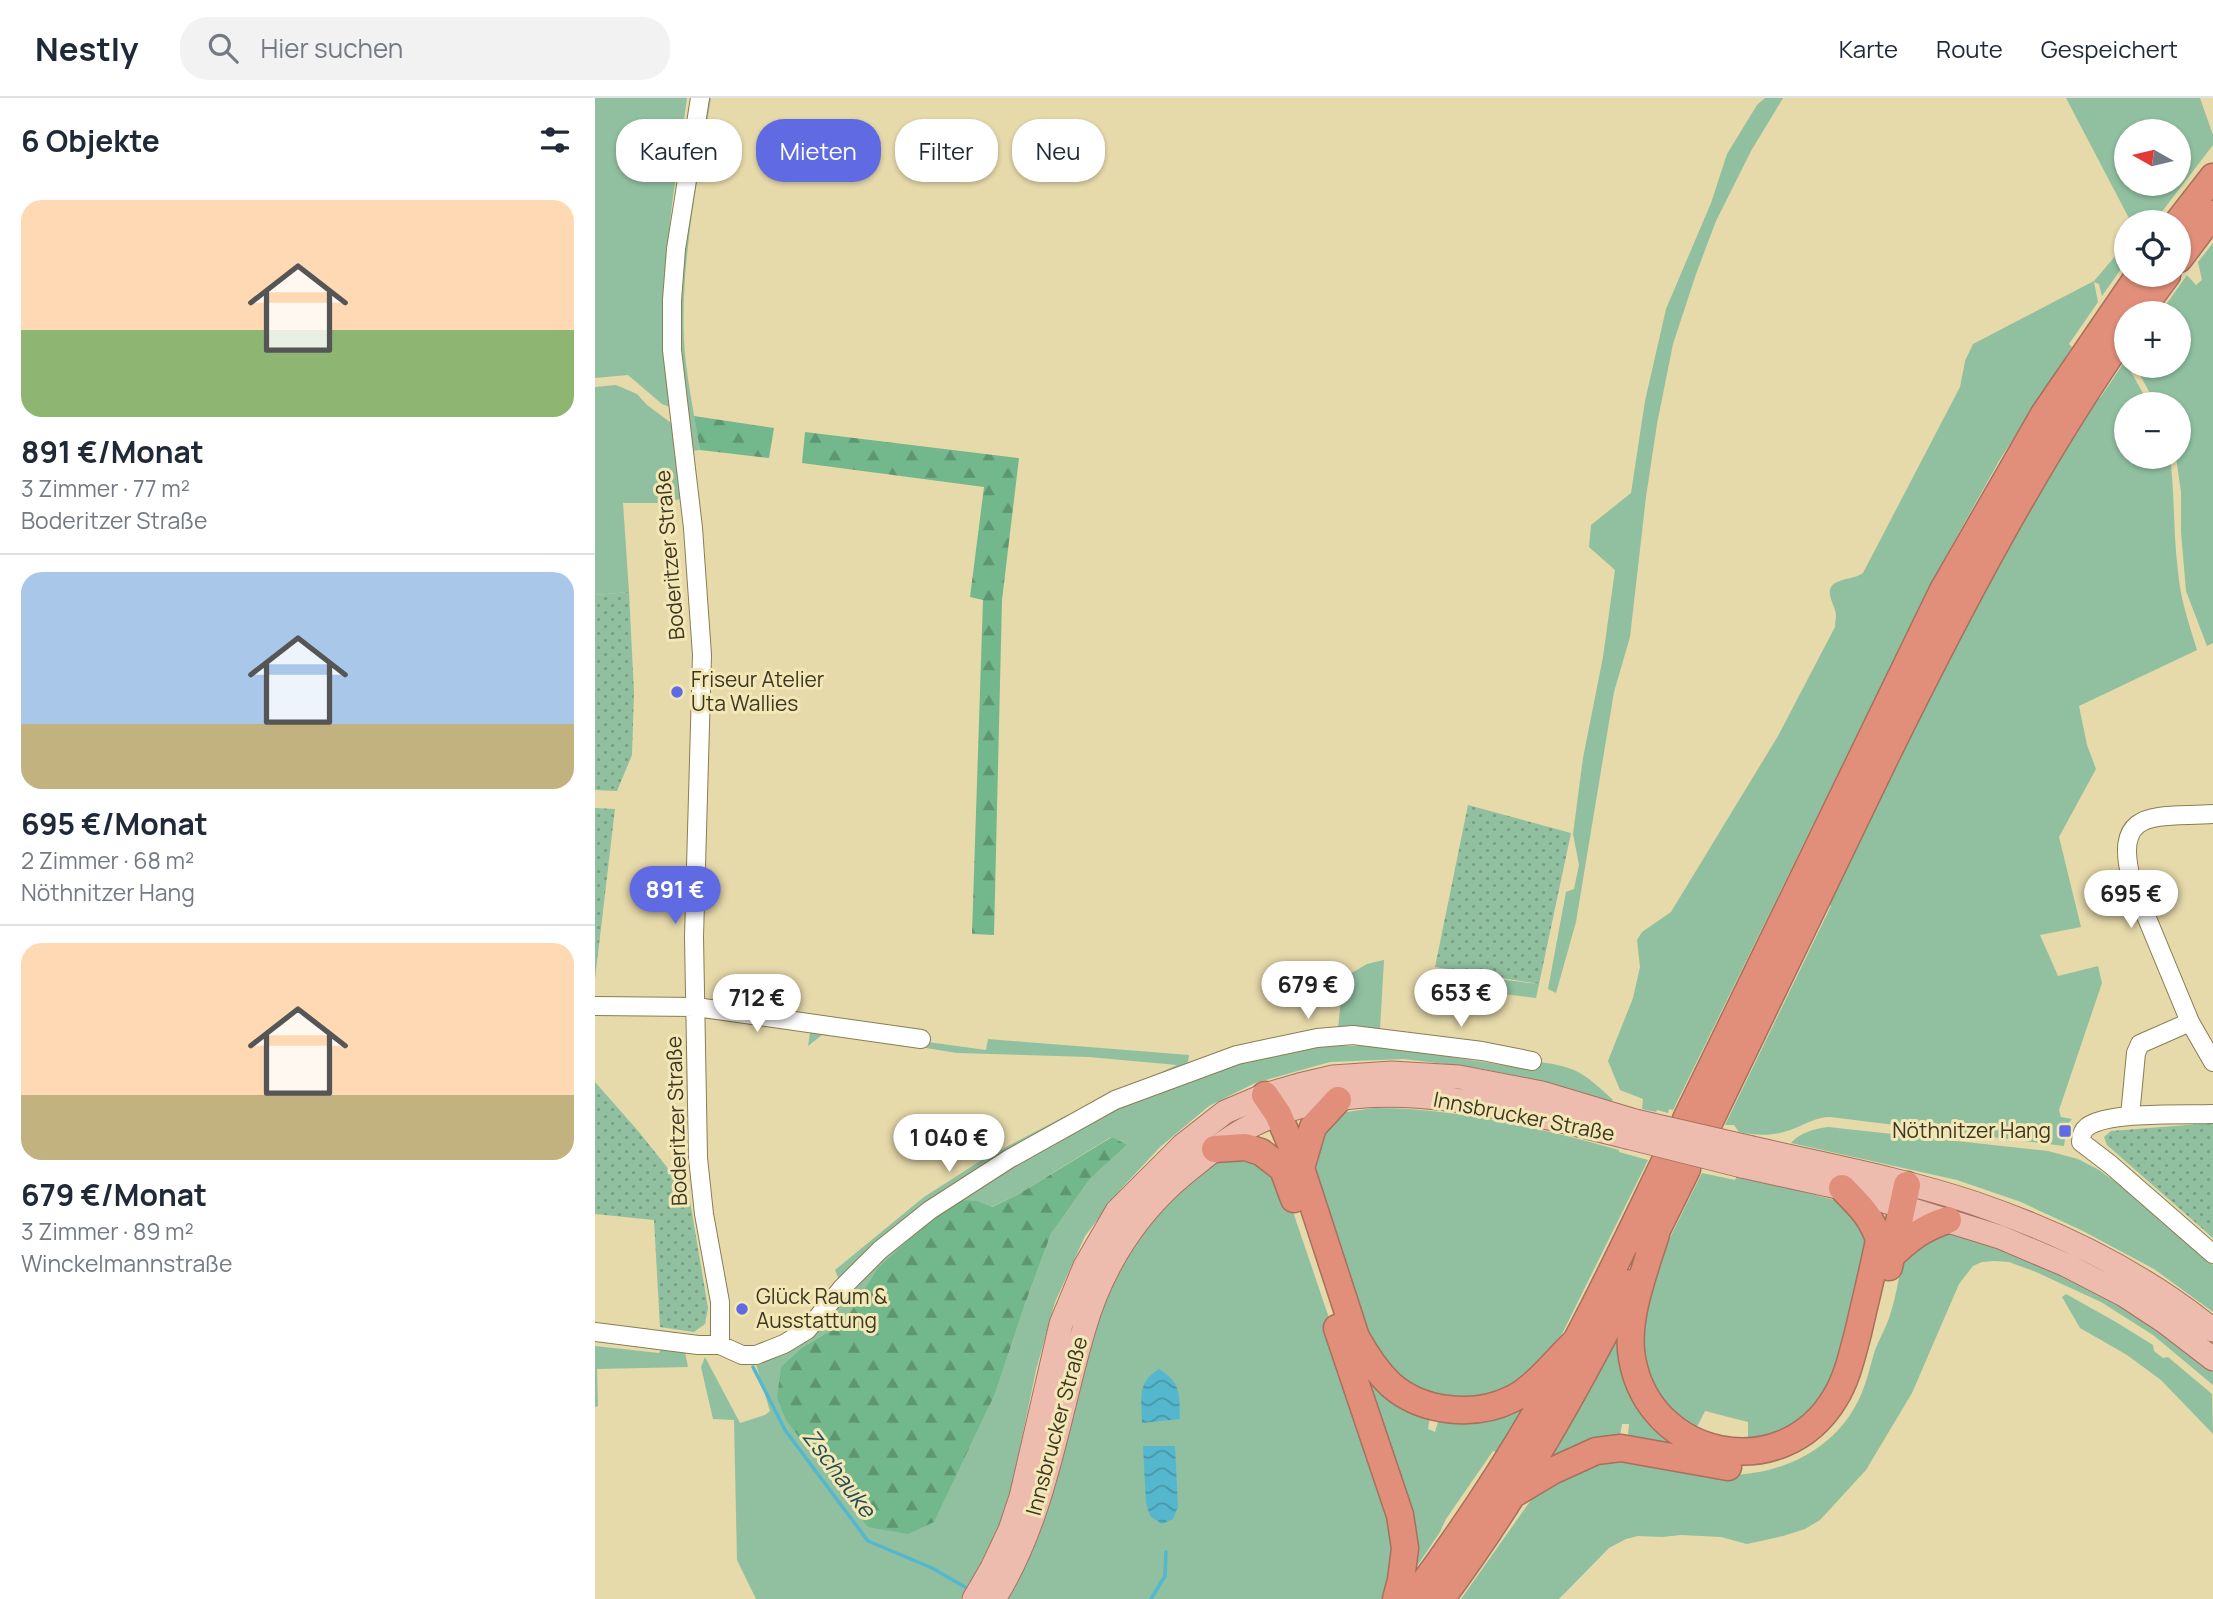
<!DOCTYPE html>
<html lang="de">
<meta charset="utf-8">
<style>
:root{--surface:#fff;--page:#f2f2f3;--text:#1f2937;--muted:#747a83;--line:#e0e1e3;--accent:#606be3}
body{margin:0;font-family:Manrope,sans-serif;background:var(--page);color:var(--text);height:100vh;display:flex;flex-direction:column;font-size:26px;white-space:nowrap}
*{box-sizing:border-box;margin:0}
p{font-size:23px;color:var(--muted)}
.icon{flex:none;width:38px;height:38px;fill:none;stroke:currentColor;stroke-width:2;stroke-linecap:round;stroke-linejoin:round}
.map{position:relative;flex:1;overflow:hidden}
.panel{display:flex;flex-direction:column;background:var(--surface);width:595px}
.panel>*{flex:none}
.guide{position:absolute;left:21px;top:21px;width:665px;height:63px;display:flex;gap:14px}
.needle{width:46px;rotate:278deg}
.tools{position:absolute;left:1519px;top:21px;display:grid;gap:14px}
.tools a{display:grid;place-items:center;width:77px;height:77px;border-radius:50%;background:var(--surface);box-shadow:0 2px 5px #0004;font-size:35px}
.price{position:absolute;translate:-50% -60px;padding:0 16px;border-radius:24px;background:#fff;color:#222;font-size:23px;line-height:46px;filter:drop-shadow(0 2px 4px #0008)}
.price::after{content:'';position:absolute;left:50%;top:42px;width:21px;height:16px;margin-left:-10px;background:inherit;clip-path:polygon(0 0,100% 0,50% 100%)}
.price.selected{background:var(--accent);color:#fff}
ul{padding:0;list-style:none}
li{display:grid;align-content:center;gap:14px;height:371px;padding:0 21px}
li+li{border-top:2px solid var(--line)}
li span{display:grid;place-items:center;height:217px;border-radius:21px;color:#555}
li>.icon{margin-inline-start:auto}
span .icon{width:126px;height:126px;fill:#fffc;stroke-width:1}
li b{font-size:30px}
h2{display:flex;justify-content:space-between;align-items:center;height:84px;padding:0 21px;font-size:30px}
.tag{padding:0 24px;border-radius:28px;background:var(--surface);box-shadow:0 2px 5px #0004;font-size:24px;line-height:63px}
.tag.selected{background:var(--accent);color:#fff}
header{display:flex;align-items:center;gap:42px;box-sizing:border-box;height:98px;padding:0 35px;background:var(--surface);border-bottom:2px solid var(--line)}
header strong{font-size:33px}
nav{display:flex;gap:38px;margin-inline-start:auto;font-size:24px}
.search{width:490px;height:63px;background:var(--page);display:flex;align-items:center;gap:18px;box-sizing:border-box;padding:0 24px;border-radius:28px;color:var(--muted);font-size:26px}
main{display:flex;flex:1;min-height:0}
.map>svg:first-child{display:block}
</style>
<header>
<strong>Nestly</strong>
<div class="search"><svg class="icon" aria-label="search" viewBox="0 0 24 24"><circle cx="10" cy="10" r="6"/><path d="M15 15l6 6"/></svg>Hier suchen</div>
<nav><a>Karte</a><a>Route</a><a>Gespeichert</a></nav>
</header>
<main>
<section class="panel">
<h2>6 Objekte<svg class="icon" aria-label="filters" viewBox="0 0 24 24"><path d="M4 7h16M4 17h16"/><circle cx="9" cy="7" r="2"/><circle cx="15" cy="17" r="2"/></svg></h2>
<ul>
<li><span style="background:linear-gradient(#ffd9b3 60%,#8fb573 0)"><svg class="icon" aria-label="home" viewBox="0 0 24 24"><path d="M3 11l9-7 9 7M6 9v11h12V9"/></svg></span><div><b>891 €/Monat</b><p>3 Zimmer · 77 m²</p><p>Boderitzer Straße</p></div></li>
<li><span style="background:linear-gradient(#a9c7e8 70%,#c2b280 0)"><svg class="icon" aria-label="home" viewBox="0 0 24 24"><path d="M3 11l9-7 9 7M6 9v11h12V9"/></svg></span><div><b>695 €/Monat</b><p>2 Zimmer · 68 m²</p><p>Nöthnitzer Hang</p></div></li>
<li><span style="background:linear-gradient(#ffd9b3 70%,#c2b280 0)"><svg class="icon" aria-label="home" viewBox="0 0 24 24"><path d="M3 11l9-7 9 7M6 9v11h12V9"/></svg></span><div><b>679 €/Monat</b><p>3 Zimmer · 89 m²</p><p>Winckelmannstraße</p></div></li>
</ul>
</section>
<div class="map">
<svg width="1618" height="1501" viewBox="0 0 1618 1501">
<defs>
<pattern id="forest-firs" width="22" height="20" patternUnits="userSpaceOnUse" patternTransform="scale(1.75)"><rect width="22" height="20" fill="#72b88c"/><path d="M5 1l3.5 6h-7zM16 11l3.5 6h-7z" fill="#5f9672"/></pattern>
<pattern id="park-dots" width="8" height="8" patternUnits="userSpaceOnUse" patternTransform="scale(1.75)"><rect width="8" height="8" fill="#90c0a0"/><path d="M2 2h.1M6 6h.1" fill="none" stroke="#779d82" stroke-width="1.8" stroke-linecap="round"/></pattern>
<pattern id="water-waves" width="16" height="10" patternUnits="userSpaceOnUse" patternTransform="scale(1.75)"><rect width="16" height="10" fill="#55b7ce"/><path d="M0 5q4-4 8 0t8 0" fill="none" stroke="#4896a7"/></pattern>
</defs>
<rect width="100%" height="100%" fill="#e6d9aa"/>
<path fill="#90c0a0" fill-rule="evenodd" d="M0,0H92L77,106L70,172L73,272L77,310L67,306L33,277L0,280Z
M110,0H116C103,83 83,172 90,256C93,288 100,320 105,352L96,353L84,259L85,178Z
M1170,0H1188L1156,53L1121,123L1101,176L1078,246L1062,326L1051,399L1035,539L1019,594L981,824L961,895L953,891L971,794L979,791L984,767L978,736L988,660L1008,559L1020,472L994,449L996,427L1036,395L1050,303L1071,211L1116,105L1132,56L1162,7Z
M1471,0H1605L1618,37V47L1559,124H1536ZM1531,33H1584V86H1531Z
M1531,140V164L1507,198L1504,186L1499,184L1503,204L1474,246L1477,249L1404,363L1352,456L1305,549L1078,1012L1074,1011L1073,1015L1062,1012L1061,1014L1047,1011L1048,1001L1025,992L1013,963L1038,900L1045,869L1042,842L1047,834L1076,814L1183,638L1240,529C1240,525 1241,521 1241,517C1240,506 1228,493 1240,485C1249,480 1259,481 1268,475L1365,289L1370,263L1378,246L1499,183L1528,149Z
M1618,145V545L1612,548L1591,493L1586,434V394L1581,359H1584V306H1561L1540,268H1584V215H1565L1592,177L1601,187L1607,182L1603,164Z
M1530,263L1554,306H1531V359H1575C1580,397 1578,435 1583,473C1585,500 1594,526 1602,552L1484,608L1492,647L1501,671L1464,739L1486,829L1445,837L1463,878L1503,868L1507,885L1464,1012L1466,1019L1477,1021L1472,1027L1469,1048L1235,1019C1221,1019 1211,1026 1198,1031C1180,1038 1163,1038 1144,1034L1139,1027H1130L1236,808L1234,806L1344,579L1418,440L1502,299L1505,300Z
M21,287L42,296L52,307L79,327L88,400L72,405H28L34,494L0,497V289Z
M789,862L785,931H743L748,880L772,866Z
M903,881L944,886L941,900L901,895Z
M216,928L391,952L393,941L594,957L592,970L451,1036L246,1187L240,1172L329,1099L390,1060L472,1017L582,967L494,959L362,955L269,940L227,937L213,948Z
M732,948H785L932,971L937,963C980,968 987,973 1018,1002L1013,1005L942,982L883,970L809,961L735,964L660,985L614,1008L565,1049L525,1092L490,1138L460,1204L441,1272L415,1397L400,1439L382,1475L366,1501H161L142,1462L139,1322L118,1321L106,1269L110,1259L145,1325L170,1317L175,1313L160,1263L216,1235L252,1198L281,1164L326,1124L461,1042L527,1009L600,977L676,957ZM516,1039L531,1048L495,1081L456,1136L430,1206L400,1296L339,1423L208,1249L233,1234L254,1215L282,1171L383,1103L396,1109L422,1097Z
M779,1010C863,1010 944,1030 1024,1052V1054L1053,1062L968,1234L949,1264L917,1292L850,1304L802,1282L763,1221L755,1175L718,1066L730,1026L745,1015Z
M1233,1029L1453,1053L1483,1061L1504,1072L1526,1088L1618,1167V1214L1559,1171L1488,1133L1426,1104L1362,1082L1196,1045C1205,1034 1220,1031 1233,1029Z
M625,1060L669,1063L692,1096L799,1412L803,1437L792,1501H411L486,1250L516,1186L544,1140L568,1109Z
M1107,1075L1140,1082L1142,1078L1154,1080L1247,1104L1273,1141L1246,1277L1213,1325L1147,1349L1080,1326L1042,1256L1058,1174ZM1110,1313L1153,1324V1342L1120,1338L1101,1331Z
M1347,1133L1391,1140L1517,1200L1575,1240L1618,1274V1287L1558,1237L1506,1204L1441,1174L1414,1164L1399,1163L1387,1164L1378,1168L1364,1186L1317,1295L1271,1372L1225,1422L1210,1431L1188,1438L1152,1446L1126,1439L1086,1437L1067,1439L1043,1438L1031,1441L1014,1450L964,1501H866L936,1402L953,1386L1004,1360L1129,1377C1185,1378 1241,1352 1265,1299C1272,1284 1275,1268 1280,1252C1284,1242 1289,1233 1293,1223C1300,1204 1303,1184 1307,1165H1310L1313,1157L1317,1156L1322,1150Z
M1471,1196L1521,1224L1558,1247L1559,1253L1568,1260L1573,1259L1617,1296L1618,1336L1566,1282L1532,1257L1485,1230L1467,1199Z
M1029,1224L1061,1323L1171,1356L1262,1265L1176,1357L1039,1343L1033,1336L1034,1326H1027L1025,1338L953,1365Z
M0,1248L64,1255L67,1249L90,1254L93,1269L2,1271L3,1308L0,1309Z
M759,1257L835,1319L833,1331L840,1334L843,1324L851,1318L932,1303L901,1354L898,1353L851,1421L845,1434L814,1480Z"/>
<path fill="url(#forest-firs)" d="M99,318L179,330L174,360L105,352Z
M210,334L424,360L407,502L399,837L377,836L388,502L375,499L389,389L207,365Z
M517,1039L532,1047L495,1081L456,1136L430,1206L400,1296L339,1424L313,1436L273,1429L191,1322L182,1300L186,1269L208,1249L233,1234L254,1215L282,1171L337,1120L366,1102L383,1103L397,1109L422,1097Z"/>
<path fill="url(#park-dots)" d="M34,494L39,595L37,657L22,693L0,692V497Z
M873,707L976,735L944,886L840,869Z
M0,710L20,711L0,881Z
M0,954V984L44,1034L94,1097L113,1210L110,1226L99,1234L65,1229L59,1122L0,1116Z
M1618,1025V1140L1512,1047L1509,1039L1516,1033Z"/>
<path fill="url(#water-waves)" d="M564,1271C587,1285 584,1297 585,1321L547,1325C547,1300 541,1285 564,1271Z
M548,1348H580L583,1409L578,1421L567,1426L555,1418L551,1405Z"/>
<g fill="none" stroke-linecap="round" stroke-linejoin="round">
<path stroke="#55b7ce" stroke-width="3.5" d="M158,1269L190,1332L273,1443L337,1470L370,1489
M556,1501L570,1478L571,1454"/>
<g stroke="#897e51" stroke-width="20">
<path id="minor" d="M105,0L81,151L77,202V252L98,430L107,557L99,839L103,1060L109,1116L125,1204V1247
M0,908L101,909L326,941
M1595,924L1618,964
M1618,1016C1590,1017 1513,1013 1492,1029C1487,1033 1486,1038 1486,1044L1516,1067L1618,1156
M1535,1018L1541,955L1545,946L1595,924L1537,784C1516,707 1564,720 1618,716
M0,1234L103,1247H125L147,1257H161L189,1246L212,1232L248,1189L285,1152L335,1112L414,1061L520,1002L642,957L722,940L758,937L887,953L937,963"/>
</g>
<g stroke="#a7705c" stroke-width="25">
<path id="major" d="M1157,1050C1230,1067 1307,1081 1379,1105C1464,1134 1548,1175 1618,1232
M1147,1068L1247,1090L1405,1139L1471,1167L1529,1197L1570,1224L1618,1261
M379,1501L397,1470L415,1432L426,1399L466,1226L490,1168L522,1113L588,1047L630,1014L670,997L704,987L738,979L797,975L864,979L947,995L1040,1023
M399,1501C450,1420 462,1322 489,1231C507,1168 543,1112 595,1071C615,1055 636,1037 660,1026C777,968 913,1011 1032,1039"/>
</g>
<g stroke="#a7705c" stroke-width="29">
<path id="highway" d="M1583,124L1618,79
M1584,161L1618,116
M1544,215L1572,177
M670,997L683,1016L706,1070L761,1239C771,1257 781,1273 796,1287C827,1314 879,1320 917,1301C939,1291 962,1261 980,1244
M1091,1021L1348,492L1449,316L1544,177
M1113,1027C1173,904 1231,781 1291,658C1363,512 1438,368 1531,234
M620,1051L650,1049L666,1054L688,1071L699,1101
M706,1070L718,1029L743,1002
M1061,1136C1050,1172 1030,1221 1037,1260C1054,1361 1187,1389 1240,1300C1252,1281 1257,1257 1263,1235C1270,1204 1278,1173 1284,1142C1277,1119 1263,1106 1247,1090
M1053,1150L1092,1071
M1296,1158C1314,1141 1329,1129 1353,1122
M1294,1169L1312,1087
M742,1230L805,1417L810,1450L806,1482L801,1501
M917,1397L957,1373L1001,1353L1026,1350L1133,1369
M817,1501C878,1420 933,1333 981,1243C1012,1185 1040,1125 1069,1065
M846,1501C920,1402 980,1294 1036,1185"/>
</g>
<use href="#minor" stroke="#fff" stroke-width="18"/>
<use href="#major" stroke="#edbcaf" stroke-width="23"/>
<use href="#highway" stroke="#e18f7a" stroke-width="26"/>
<g stroke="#a7705c" stroke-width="25" stroke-linecap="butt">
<path id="major-bridge" d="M1040,1023L1157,1050
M1032,1039L1147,1068"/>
</g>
<use href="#major-bridge" stroke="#edbcaf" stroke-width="23"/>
</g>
<g fill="#606be3" stroke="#f3e7b6" stroke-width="2.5">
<circle cx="82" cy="594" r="7"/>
<rect x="1463" y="1026" width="14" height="14" rx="3.5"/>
<circle cx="147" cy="1211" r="7"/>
</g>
<g text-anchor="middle" stroke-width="6" stroke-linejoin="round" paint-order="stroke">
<g font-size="21" fill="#3c3724" stroke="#f3e7b6">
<text transform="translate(75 457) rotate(-95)" y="7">Boderitzer Straße</text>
<text transform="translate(929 1019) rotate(11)" y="7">Innsbrucker Straße</text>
<text transform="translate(82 1023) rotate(-92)" y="7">Boderitzer Straße</text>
<text transform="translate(462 1328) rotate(-75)" y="7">Innsbrucker Straße</text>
</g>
<g font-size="21" fill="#3c3724" stroke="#f3e7b6" text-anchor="start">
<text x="96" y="589">Friseur Atelier<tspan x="96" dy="24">Uta Wallies</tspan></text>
<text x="1456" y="1040" text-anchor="end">Nöthnitzer Hang</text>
<text x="161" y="1206">Glück Raum &amp;<tspan x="161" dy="24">Ausstattung</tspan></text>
</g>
<g font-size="23" font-style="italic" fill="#214d57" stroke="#f3e7b6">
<text transform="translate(244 1375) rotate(53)" y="8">Zschauke</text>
</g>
</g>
</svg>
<div class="tools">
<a><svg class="needle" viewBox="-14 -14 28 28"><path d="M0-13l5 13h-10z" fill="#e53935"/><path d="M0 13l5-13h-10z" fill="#747a83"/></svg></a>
<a><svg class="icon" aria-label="locate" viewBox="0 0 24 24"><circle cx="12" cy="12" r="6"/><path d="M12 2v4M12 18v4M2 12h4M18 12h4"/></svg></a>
<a>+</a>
<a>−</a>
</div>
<b class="price selected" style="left:80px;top:828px">891 €</b>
<b class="price" style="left:1536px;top:832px">695 €</b>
<b class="price" style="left:713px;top:923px">679 €</b>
<b class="price" style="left:866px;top:931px">653 €</b>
<b class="price" style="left:162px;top:936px">712 €</b>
<b class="price" style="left:354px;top:1076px">1 040 €</b>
<div class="guide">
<a class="tag">Kaufen</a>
<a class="tag selected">Mieten</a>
<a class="tag">Filter</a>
<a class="tag">Neu</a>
</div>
</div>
</main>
